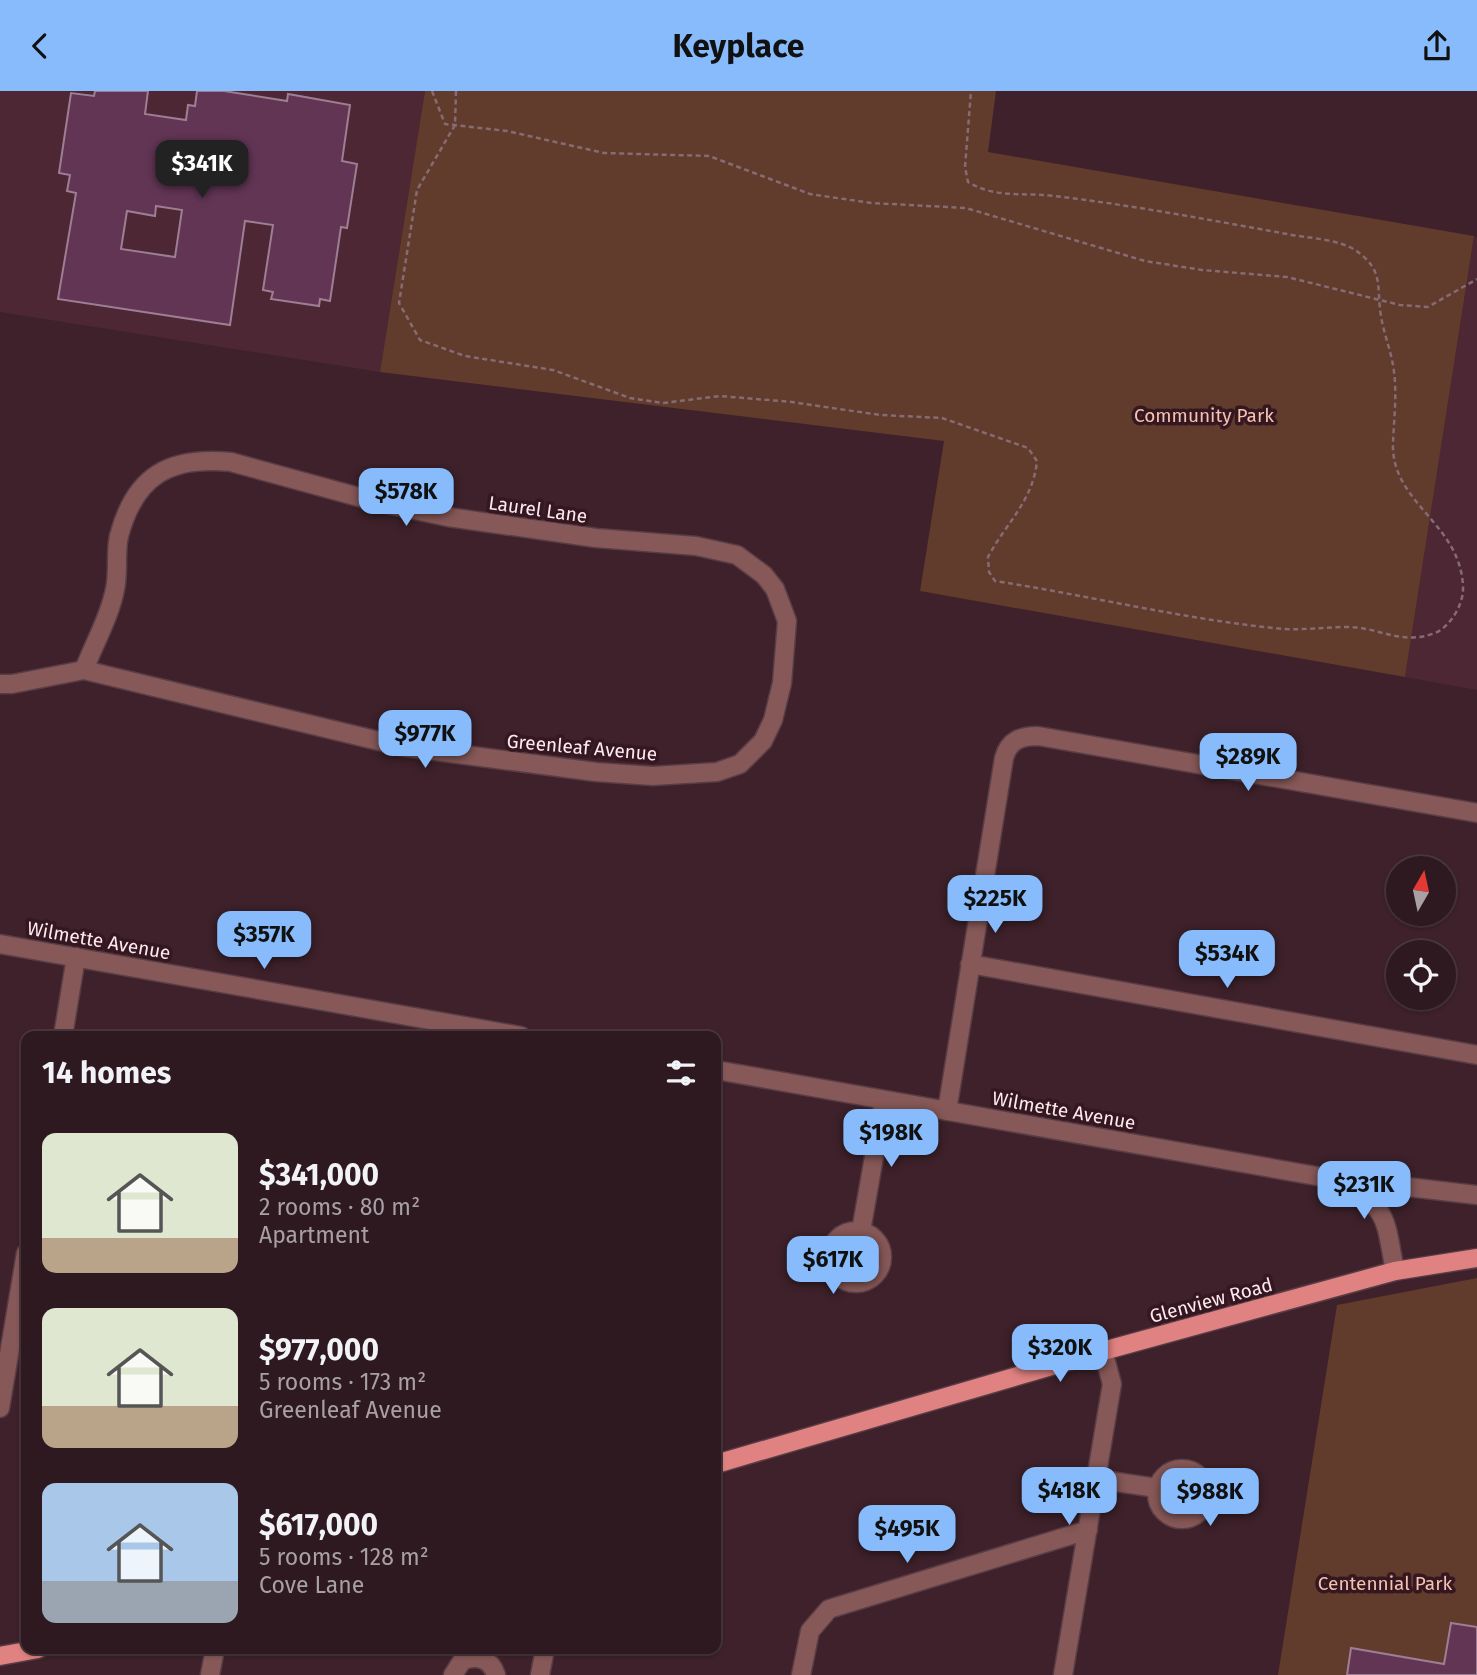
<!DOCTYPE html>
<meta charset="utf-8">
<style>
:root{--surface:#2e1920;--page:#362229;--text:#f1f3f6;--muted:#a7a0a5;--line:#49383e;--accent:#87bbfb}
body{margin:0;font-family:"Fira Sans",sans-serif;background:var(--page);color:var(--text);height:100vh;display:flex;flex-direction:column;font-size:26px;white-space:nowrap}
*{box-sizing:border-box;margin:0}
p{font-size:23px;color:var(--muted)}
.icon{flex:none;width:38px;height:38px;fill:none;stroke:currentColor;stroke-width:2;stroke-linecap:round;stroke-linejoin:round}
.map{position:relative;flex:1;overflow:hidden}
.panel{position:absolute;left:21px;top:940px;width:700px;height:623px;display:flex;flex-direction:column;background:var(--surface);border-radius:14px;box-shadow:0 2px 5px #0004,0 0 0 2px var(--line)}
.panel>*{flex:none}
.needle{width:46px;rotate:9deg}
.fabs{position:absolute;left:1386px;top:765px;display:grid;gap:14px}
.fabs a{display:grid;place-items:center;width:70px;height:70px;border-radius:50%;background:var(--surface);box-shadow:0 2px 5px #0004,0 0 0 2px var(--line);font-size:35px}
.price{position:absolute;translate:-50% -60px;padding:0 16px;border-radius:14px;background:var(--accent);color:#111;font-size:23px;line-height:46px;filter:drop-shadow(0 2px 4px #0008)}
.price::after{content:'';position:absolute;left:50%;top:42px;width:21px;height:16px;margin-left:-10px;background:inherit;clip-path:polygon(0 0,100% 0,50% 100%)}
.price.active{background:#222;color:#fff}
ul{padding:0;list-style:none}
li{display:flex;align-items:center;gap:21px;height:175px;padding:0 21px}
li span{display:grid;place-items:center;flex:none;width:196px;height:140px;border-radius:14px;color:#555}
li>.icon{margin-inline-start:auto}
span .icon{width:84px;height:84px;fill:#fffc;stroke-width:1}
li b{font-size:30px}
h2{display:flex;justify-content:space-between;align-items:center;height:84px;padding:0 21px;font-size:30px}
header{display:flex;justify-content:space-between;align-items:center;height:91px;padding:0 21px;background:var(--accent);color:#111;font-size:32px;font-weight:700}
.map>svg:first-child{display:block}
</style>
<header><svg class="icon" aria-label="back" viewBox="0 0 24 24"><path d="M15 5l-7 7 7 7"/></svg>Keyplace<svg class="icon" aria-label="share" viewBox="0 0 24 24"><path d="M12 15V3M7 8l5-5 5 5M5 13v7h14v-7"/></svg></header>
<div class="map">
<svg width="1477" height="1584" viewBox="0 0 1477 1584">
<rect width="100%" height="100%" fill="#3e212a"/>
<path fill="#4d2834" d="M0,0H425L380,281L0,221Z
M1474,145L1477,146V599L1405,586Z"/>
<path fill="#613b2c" d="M425,0H996L988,61L1474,145L1405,586L920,500L944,350L380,281Z
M1477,1187V1584H1278L1337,1214Z"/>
<path fill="#623555" stroke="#9d7e93" stroke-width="2" fill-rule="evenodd" d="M95,0H148L145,23L186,29L188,14L195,15L197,0H224L287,10L288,3L350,14L342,70L357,73L347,137L341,136L330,210L320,208L319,215L271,208L273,201L263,199L273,134L245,130L230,234L58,208L76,102L67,100L70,84L59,82L71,2L94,5ZM156,115L182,119L175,166L121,158L127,120L155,125Z
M1451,1532L1477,1536V1584H1347L1351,1557L1444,1573Z"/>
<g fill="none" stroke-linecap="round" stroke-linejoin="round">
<g stroke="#593d46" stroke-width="21">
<path id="minor" d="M0,593H12L84,579L404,656L596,681L653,685L717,681L740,673L763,650L773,629L782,592L787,530L775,498L764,484L737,464L696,455L596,447L448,426L377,411L231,371C170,365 135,384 119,445C115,462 119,481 115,498C110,525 94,553 84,579
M0,853L521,945
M970,873L1477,964
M63,945L76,866
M716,979L1322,1086L1477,1104
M947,1020L1004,667C1009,649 1021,645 1038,645L1477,722
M1339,1093C1390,1115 1385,1130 1395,1180
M830 1166a26 26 0 1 1 52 0a26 26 0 1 1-52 0Z
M861,1140L884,1009
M0,1317L26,1162
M1157 1403a25 25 0 1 1 50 0a25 25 0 1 1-50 0Z
M1096,1388L1157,1397
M210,1584L215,1558
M453,1584L462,1570C477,1563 491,1568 496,1584
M540,1584L545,1558
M801,1584L810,1540L829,1518L1088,1439
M1063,1584L1112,1293L1103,1260"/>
</g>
<g stroke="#593d46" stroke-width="21">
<path id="major" d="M716,1373L1103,1260L1395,1180L1477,1167
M0,1565L38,1558"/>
</g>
<path stroke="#866b73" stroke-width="2.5" stroke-dasharray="5 3.5" stroke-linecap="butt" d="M432,0L445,33L507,40L604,62L709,65L810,103L871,112L966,117L1145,170L1202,179L1287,186L1400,214L1428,216L1477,188
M456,0L455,34L417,99L399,212L420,249L465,265L553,279L630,307L663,312L720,305L792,311L880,324L942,327L1028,357L1037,370C1033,410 1006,432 988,466L989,481L995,490C1092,505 1186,529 1284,538C1306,539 1326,536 1348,536C1379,536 1401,555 1435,542C1450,536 1464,513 1463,496C1461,432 1390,412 1393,351C1394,328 1397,304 1394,281C1392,262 1384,244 1381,225C1376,196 1385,179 1355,159C1338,148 1307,147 1287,143C1210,129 1132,114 1054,105C1024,101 996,108 968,91L965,76L971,0"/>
<use href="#minor" stroke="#865857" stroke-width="18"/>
<use href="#major" stroke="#e08281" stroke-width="18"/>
</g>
<g text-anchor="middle" stroke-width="7" stroke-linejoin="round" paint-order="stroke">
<g font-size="19" fill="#f6c3b0" stroke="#341720">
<text x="1204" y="331">Community Park</text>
<text x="1385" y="1499">Centennial Park</text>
</g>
<g font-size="19" fill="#fee9ef" stroke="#341720">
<text transform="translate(538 418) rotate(8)" y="7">Laurel Lane</text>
<text transform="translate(582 656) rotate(5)" y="7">Greenleaf Avenue</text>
<text transform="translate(99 849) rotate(10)" y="7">Wilmette Avenue</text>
<text transform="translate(1064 1019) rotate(10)" y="7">Wilmette Avenue</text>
<text transform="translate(1211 1209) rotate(-15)" y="7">Glenview Road</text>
</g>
</g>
</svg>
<div class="fabs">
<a><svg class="needle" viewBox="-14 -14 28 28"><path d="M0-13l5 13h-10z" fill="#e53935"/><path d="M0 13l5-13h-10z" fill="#a7a0a5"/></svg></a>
<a><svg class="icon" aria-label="locate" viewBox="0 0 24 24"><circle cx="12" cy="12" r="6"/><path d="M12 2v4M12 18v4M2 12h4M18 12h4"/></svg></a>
</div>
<b class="price active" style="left:202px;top:109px">$341K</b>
<b class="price" style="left:406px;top:437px">$578K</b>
<b class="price" style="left:425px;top:679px">$977K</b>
<b class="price" style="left:1248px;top:702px">$289K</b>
<b class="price" style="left:995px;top:844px">$225K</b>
<b class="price" style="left:264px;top:880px">$357K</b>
<b class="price" style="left:1227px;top:899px">$534K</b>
<b class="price" style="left:891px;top:1078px">$198K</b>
<b class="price" style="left:1364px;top:1130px">$231K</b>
<b class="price" style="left:833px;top:1205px">$617K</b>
<b class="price" style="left:1060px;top:1293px">$320K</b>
<b class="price" style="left:1069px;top:1436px">$418K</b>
<b class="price" style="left:1210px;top:1437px">$988K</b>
<b class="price" style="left:907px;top:1474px">$495K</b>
<section class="panel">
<h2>14 homes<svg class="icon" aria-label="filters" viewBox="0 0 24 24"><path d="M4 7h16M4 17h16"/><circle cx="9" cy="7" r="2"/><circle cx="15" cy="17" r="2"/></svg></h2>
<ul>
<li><span style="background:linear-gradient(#dfe7d0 75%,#b9a48a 0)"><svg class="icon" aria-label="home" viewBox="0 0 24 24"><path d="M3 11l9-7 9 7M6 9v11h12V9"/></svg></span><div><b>$341,000</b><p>2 rooms · 80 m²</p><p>Apartment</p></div></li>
<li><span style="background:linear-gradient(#dfe7d0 70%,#b9a48a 0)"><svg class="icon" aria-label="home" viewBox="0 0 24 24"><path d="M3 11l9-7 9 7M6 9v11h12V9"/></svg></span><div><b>$977,000</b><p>5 rooms · 173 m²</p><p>Greenleaf Avenue</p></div></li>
<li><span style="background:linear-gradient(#a9c7e8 70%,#9aa5b1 0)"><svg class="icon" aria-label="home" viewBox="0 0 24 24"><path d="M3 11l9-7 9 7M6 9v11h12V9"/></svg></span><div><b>$617,000</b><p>5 rooms · 128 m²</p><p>Cove Lane</p></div></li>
</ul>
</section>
</div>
